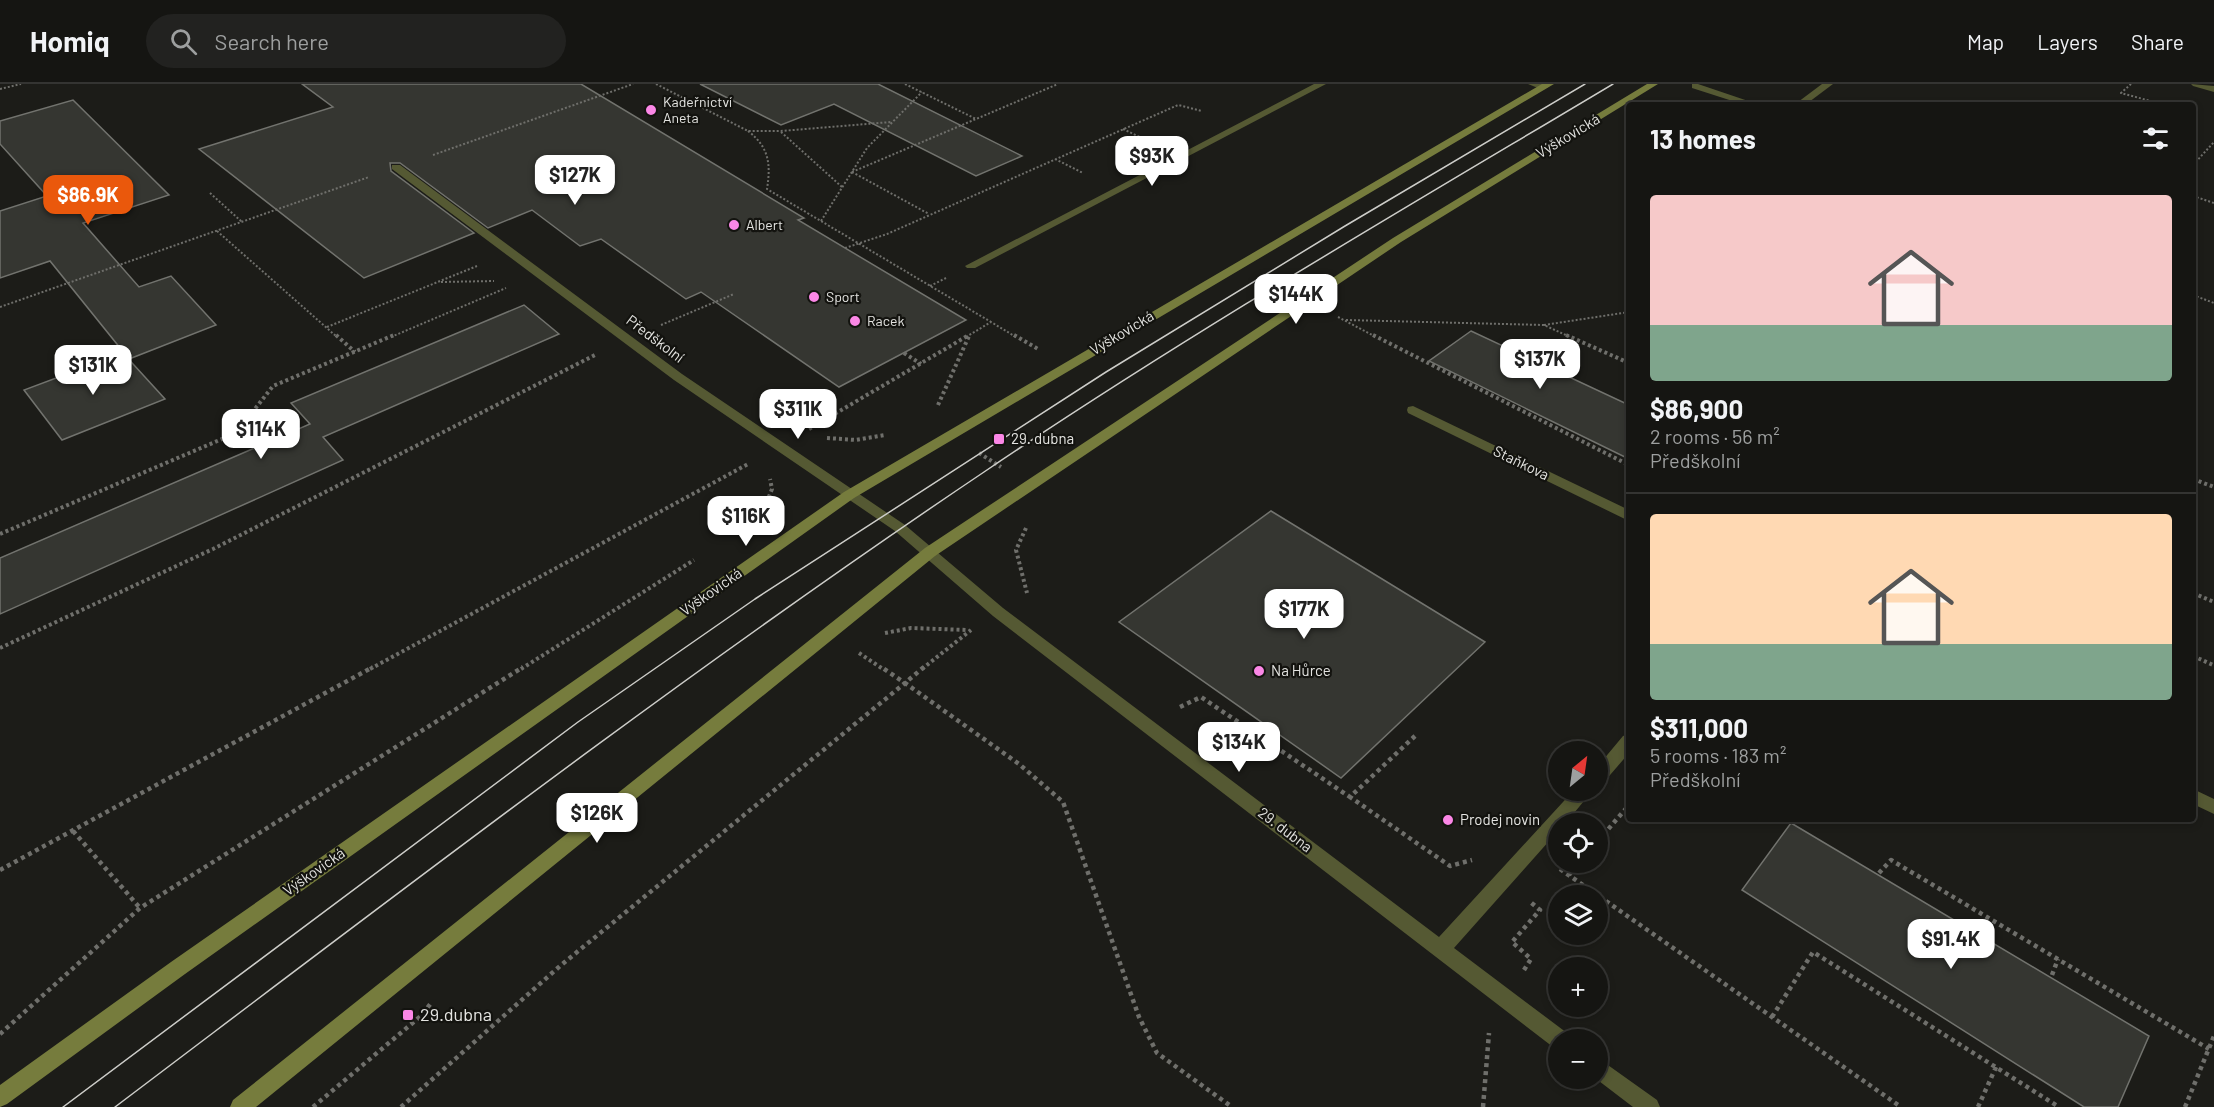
<!DOCTYPE html>
<meta charset="utf-8">
<style>
:root{--surface:#151512;--page:#222220;--text:#f1f3f6;--muted:#9d9f9f;--line:#343432;--accent:#ea580c}
body{margin:0;font-family:Barlow,sans-serif;background:var(--page);color:var(--text);height:100vh;display:flex;flex-direction:column;font-size:22px;white-space:nowrap}
*{box-sizing:border-box;margin:0}
p{font-size:20px;color:var(--muted)}
.icon{flex:none;width:33px;height:33px;fill:none;stroke:currentColor;stroke-width:2;stroke-linecap:round;stroke-linejoin:round}
.map{position:relative;flex:1;overflow:hidden}
.sheet{position:absolute;left:1626px;top:18px;width:570px;height:720px;display:flex;flex-direction:column;background:var(--surface);border-radius:6px;box-shadow:0 3px 9px #0003,0 0 0 2px var(--line)}
.sheet>*{flex:none}
.needle{width:39px;rotate:29deg}
.buttons{position:absolute;left:1548px;top:657px;display:grid;gap:12px}
.buttons a{display:grid;place-items:center;width:60px;height:60px;border-radius:50%;background:var(--surface);box-shadow:0 3px 9px #0003,0 0 0 2px var(--line);font-size:30px}
.price{position:absolute;translate:-50% -51px;padding:0 14px;border-radius:12px;background:#fff;color:#222;font-size:20px;line-height:39px;filter:drop-shadow(0 2px 3px #0008)}
.price::after{content:'';position:absolute;left:50%;top:36px;width:18px;height:14px;margin-left:-9px;background:inherit;clip-path:polygon(0 0,100% 0,50% 100%)}
.price.selected{background:var(--accent);color:#fff}
ul{padding:0;list-style:none}
li{display:grid;align-content:center;gap:12px;height:318px;padding:0 24px}
li+li{border-top:2px solid var(--line)}
li span{display:grid;place-items:center;height:186px;border-radius:6px;color:#555}
li>.icon{margin-inline-start:auto}
span .icon{width:108px;height:108px;fill:#fffc;stroke-width:1}
li b{font-size:26px}
h2{display:flex;justify-content:space-between;align-items:center;height:72px;padding:0 24px;font-size:26px}
header{display:flex;align-items:center;gap:36px;box-sizing:border-box;height:84px;padding:0 30px;background:var(--surface);border-bottom:2px solid var(--line)}
header strong{font-size:28px}
nav{display:flex;gap:33px;margin-inline-start:auto;font-size:21px}
.search{width:420px;height:54px;background:var(--page);display:flex;align-items:center;gap:15px;box-sizing:border-box;padding:0 21px;border-radius:33px;color:var(--muted);font-size:22px}
.map>svg:first-child{display:block}
</style>
<header>
<strong>Homiq</strong>
<div class="search"><svg class="icon" aria-label="search" viewBox="0 0 24 24"><circle cx="10" cy="10" r="6"/><path d="M15 15l6 6"/></svg>Search here</div>
<nav><a>Map</a><a>Layers</a><a>Share</a></nav>
</header>
<div class="map">
<svg width="2214" height="1023" viewBox="0 0 2214 1023">
<rect width="100%" height="100%" fill="#1c1c18"/>
<path fill="#353631" stroke="#72736e" stroke-width="1.5" d="M302,0H581L804,134L798,136L966,236L839,303L701,208L686,215L601,155L580,162L532,126L488,144L400,79H390L391,87L474,149L364,194L199,65L333,23Z
M700,0H878L1022,72L976,92L834,20L781,41Z
M73,16L169,111L83,139L139,203L171,192L216,241L129,275L50,177L0,194V127L47,112L0,60V37Z
M524,221L559,250L323,353L343,376L0,530V474L310,340L291,319Z
M1471,247L1629,321V375L1429,277Z
M123,269L165,315L62,356L24,306Z
M1271,427L1485,558L1341,694L1119,538Z
M1791,739L2149,952L2118,1023H2084L1742,806Z"/>
<g fill="none" stroke-linecap="round" stroke-linejoin="round">
<path stroke="#6f6f6b" stroke-width="2" stroke-dasharray="2 2" stroke-linecap="butt" d="M656,0L748,47H781L891,38
M905,0L976,35
M2131,0L2121,9L2165,21
M0,5L21,0
M1123,45L1146,56
M748,47C769,63 771,80 767,105L991,238
M781,48L842,103
M433,71L633,0
M1055,75L1083,89
M2193,81L2214,58
M852,88L1058,0
M852,88L929,130
M210,109L242,138
M2193,112L2214,119
M821,137L867,64L922,8
M217,147L337,253
M845,164L887,150L1178,21L1202,27
M441,198L494,197
M930,202L946,194
M2193,211L2214,219
M0,223L369,93
M1338,233L1376,253
M1346,236L1544,241L1570,253
M661,241L734,210
M1544,241L1629,228
M327,243L477,182
M391,253L506,204
M966,253L991,238L1016,253"/>
<path stroke="#6f6f6b" stroke-width="4" stroke-dasharray="3 3" stroke-linecap="butt" d="M336,251L355,268
M1014,251L1038,265
M1373,251L1629,381
M1566,251L1629,279
M904,269L921,280
M938,321L969,252
M809,345L969,251
M827,354L856,356L885,351
M979,369L1001,383
M2193,395L2214,403
M762,430L772,405L770,395
M1026,444L1016,466L1027,509
M0,450L236,349L273,302L394,251
M2193,509L2214,518
M885,549L911,544L967,546
M0,564L213,465L597,270
M859,569L883,585
M2193,572L2213,581
M370,585L748,380
M521,585L694,476
M922,585L971,546"/>
<path stroke="#6f6f6b" stroke-width="4.5" stroke-dasharray="4 4" stroke-linecap="butt" d="M924,583L905,599L1019,680L1063,718L1139,933L1157,969L1232,1023
M1180,623L1201,613L1350,713
M1415,652L1350,713L1450,782L1472,776
M73,747L140,824
M1598,757L1629,721
M1560,785L1901,1023
M0,786L373,583
M1879,789L1891,776L2209,965
M1569,791L1579,778
M1524,886L1531,875L1512,858L1540,826L1529,817
M2052,891L2058,875
M1772,933L1813,868L2059,1023
M0,950L140,824L523,583
M313,1023L422,931L431,919
M401,1023L560,882L905,599L881,583
M1483,1023L1489,949
M1978,1023L1996,983
M2185,1023L2214,952"/>
<path fill="#555933" fill-rule="evenodd" d="M1314,0H1326L975,184H967L965,182Z
M1528,0H1543L1548,3L1543,6Z
M1692,0H1698L1760,21H1745L1692,4Z
M1822,0H1833L1805,21H1794Z
M2191,0L2214,2V8L2193,2Z
M392,81H400L682,290L905,441L1003,524L1439,853L1574,706H1593L1565,740H1558V747L1454,864L1567,949L1570,956H1558V965L1553,963L993,532L895,447L674,296L392,85Z
M1413,322L1629,426V437L1408,329L1407,326L1408,323Z
M1629,650V669L1604,698L1598,700V682L1623,652Z
M2193,705L2214,715V730L2193,720Z
M1598,974L1657,1016L1660,1023H1633L1595,994H1598Z"/>
<path fill="#767c3d" fill-rule="evenodd" d="M1542,0H1554L854,414L185,890L7,1020L0,1023V1001L171,878L844,408Z
M1647,0H1658L1401,158L935,472L256,1023H230L233,1016L925,464L1393,154Z"/>
<path stroke="#cdcdc9" stroke-width="1.5" d="M63,1023L578,638L755,515L1106,288L1345,142L1585,0
M115,1023C401,807 686,588 984,388C1188,250 1402,126 1613,0"/>
</g>
<g fill="#fb87e6" stroke="#13130f" stroke-width="2">
<circle cx="651" cy="26" r="6"/>
<circle cx="734" cy="141" r="6"/>
<circle cx="814" cy="213" r="6"/>
<circle cx="855" cy="237" r="6"/>
<rect x="993" y="349" width="12" height="12" rx="3"/>
<circle cx="1259" cy="587" r="6"/>
<circle cx="1448" cy="736" r="6"/>
<rect x="402" y="925" width="12" height="12" rx="3"/>
</g>
<g text-anchor="middle" stroke-width="4.5" stroke-linejoin="round" paint-order="stroke">
<g font-size="14" fill="#e4e4e1" stroke="#13130f" text-anchor="start">
<text x="663" y="23">Kadeřnictví<tspan x="663" dy="16">Aneta</tspan></text>
<text x="746" y="146">Albert</text>
<text x="826" y="218">Sport</text>
<text x="867" y="242">Racek</text>
</g>
<g font-size="15" fill="#e4e4e1" stroke="#13130f">
<text transform="translate(1568 52) rotate(-31)" y="5">Výškovická</text>
<text transform="translate(1122 249) rotate(-31)" y="5">Výškovická</text>
<text transform="translate(655 255) rotate(37)" y="5">Předškolní</text>
<text transform="translate(1521 379) rotate(26)" y="5">Staňkova</text>
<text transform="translate(711 508) rotate(-35)" y="5">Výškovická</text>
<text transform="translate(1285 746) rotate(37)" y="5">29. dubna</text>
<text transform="translate(314 788) rotate(-35)" y="5">Výškovická</text>
</g>
<g font-size="15" fill="#e4e4e1" stroke="#13130f" text-anchor="start">
<text x="1011" y="360">29. dubna</text>
<text x="1271" y="592">Na Hůrce</text>
<text x="1460" y="741">Prodej novin</text>
</g>
<g font-size="18" fill="#e4e4e1" stroke="#13130f" text-anchor="start">
<text x="420" y="937">29.dubna</text>
</g>
</g>
</svg>
<div class="buttons">
<a><svg class="needle" viewBox="-14 -14 28 28"><path d="M0-13l5 13h-10z" fill="#e53935"/><path d="M0 13l5-13h-10z" fill="#9d9f9f"/></svg></a>
<a><svg class="icon" aria-label="locate" viewBox="0 0 24 24"><circle cx="12" cy="12" r="6"/><path d="M12 2v4M12 18v4M2 12h4M18 12h4"/></svg></a>
<a><svg class="icon" aria-label="layers" viewBox="0 0 24 24"><path d="M12 4l9 5-9 5-9-5zM3 14l9 5 9-5"/></svg></a>
<a>+</a>
<a>−</a>
</div>
<b class="price" style="left:1152px;top:103px">$93K</b>
<b class="price" style="left:575px;top:122px">$127K</b>
<b class="price selected" style="left:88px;top:142px">$86.9K</b>
<b class="price" style="left:1296px;top:241px">$144K</b>
<b class="price" style="left:1540px;top:306px">$137K</b>
<b class="price" style="left:93px;top:312px">$131K</b>
<b class="price" style="left:798px;top:356px">$311K</b>
<b class="price" style="left:261px;top:376px">$114K</b>
<b class="price" style="left:746px;top:463px">$116K</b>
<b class="price" style="left:1304px;top:556px">$177K</b>
<b class="price" style="left:1239px;top:689px">$134K</b>
<b class="price" style="left:597px;top:760px">$126K</b>
<b class="price" style="left:1951px;top:886px">$91.4K</b>
<section class="sheet">
<h2>13 homes<svg class="icon" aria-label="filters" viewBox="0 0 24 24"><path d="M4 7h16M4 17h16"/><circle cx="9" cy="7" r="2"/><circle cx="15" cy="17" r="2"/></svg></h2>
<ul>
<li><span style="background:linear-gradient(#f6c9c9 70%,#7fa58c 0)"><svg class="icon" aria-label="home" viewBox="0 0 24 24"><path d="M3 11l9-7 9 7M6 9v11h12V9"/></svg></span><div><b>$86,900</b><p>2 rooms · 56 m²</p><p>Předškolní</p></div></li>
<li><span style="background:linear-gradient(#ffd9b3 70%,#7fa58c 0)"><svg class="icon" aria-label="home" viewBox="0 0 24 24"><path d="M3 11l9-7 9 7M6 9v11h12V9"/></svg></span><div><b>$311,000</b><p>5 rooms · 183 m²</p><p>Předškolní</p></div></li>
</ul>
</section>
</div>
